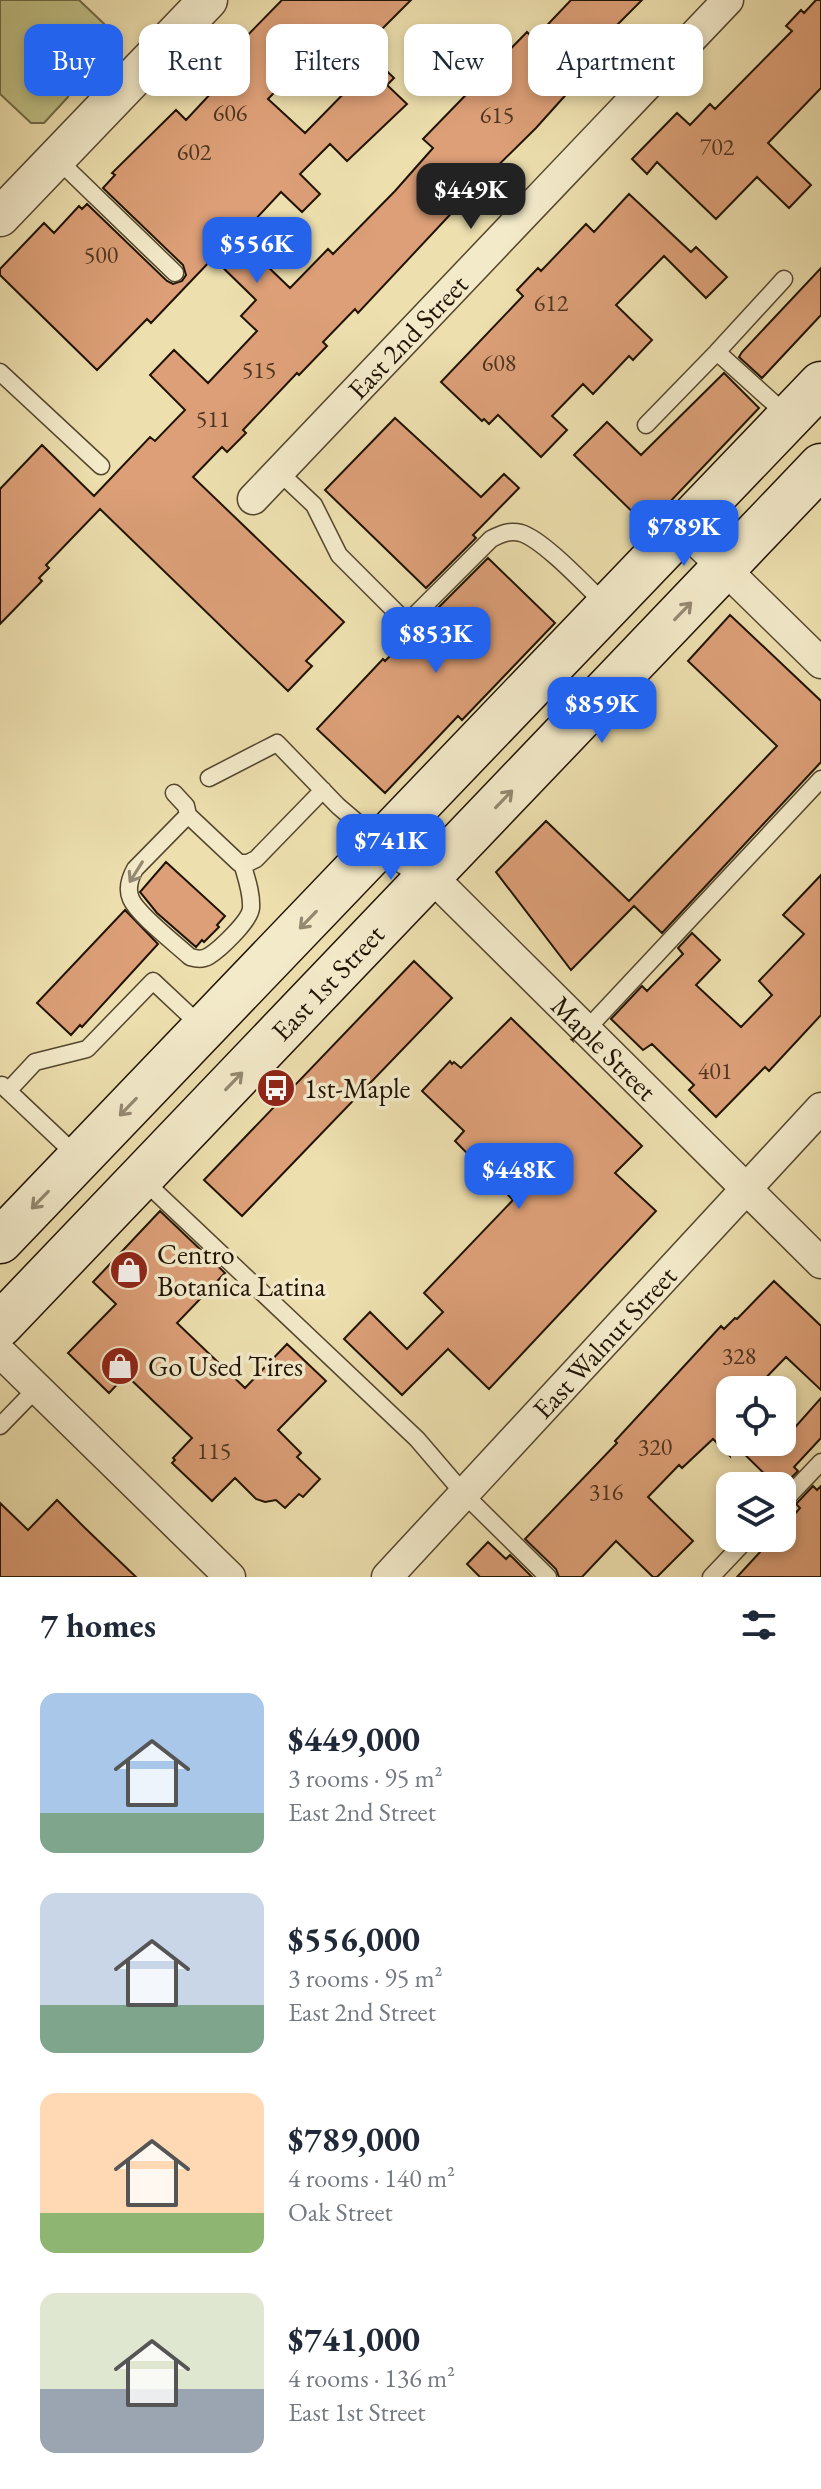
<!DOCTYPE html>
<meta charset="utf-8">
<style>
:root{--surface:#fff;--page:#f6f6f7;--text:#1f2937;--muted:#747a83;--accent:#2563eb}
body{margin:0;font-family:"EB Garamond",serif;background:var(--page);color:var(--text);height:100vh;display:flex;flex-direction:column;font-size:30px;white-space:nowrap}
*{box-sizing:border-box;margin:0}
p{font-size:26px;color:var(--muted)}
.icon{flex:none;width:44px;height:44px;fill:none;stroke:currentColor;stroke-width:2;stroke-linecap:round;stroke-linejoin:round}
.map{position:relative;height:1577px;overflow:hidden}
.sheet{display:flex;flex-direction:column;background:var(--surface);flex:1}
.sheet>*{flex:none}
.guide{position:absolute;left:24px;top:24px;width:774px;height:72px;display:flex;gap:16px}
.controls{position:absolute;left:716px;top:1376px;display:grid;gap:16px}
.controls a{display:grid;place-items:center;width:80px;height:80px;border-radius:16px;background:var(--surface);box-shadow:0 4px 12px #0003;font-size:40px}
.price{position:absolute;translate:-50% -68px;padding:0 18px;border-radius:16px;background:var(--accent);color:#fff;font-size:26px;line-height:52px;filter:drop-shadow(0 2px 4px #0008)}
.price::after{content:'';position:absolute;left:50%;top:48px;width:24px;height:18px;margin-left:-12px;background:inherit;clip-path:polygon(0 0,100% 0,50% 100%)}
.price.current{background:#222;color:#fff}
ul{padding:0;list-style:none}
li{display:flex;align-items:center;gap:24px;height:200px;padding:0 40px}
li span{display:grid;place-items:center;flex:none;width:224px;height:160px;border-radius:16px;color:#555}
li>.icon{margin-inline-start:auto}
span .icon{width:96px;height:96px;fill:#fffc;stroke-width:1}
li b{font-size:34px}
h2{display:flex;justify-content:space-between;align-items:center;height:96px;padding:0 40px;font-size:34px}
.chip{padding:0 28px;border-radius:16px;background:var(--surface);box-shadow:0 4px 12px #0003;font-size:28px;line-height:72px}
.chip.current{background:var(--accent);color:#fff}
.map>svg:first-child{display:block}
</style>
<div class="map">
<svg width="821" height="1577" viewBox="0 0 821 1577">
<rect width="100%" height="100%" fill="#eddfae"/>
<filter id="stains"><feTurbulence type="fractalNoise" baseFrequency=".0025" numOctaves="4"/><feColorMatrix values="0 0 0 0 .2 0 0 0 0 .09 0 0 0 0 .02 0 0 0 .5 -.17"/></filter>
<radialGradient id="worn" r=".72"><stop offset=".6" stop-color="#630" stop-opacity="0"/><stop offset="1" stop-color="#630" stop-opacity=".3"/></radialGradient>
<path fill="#bfc085" stroke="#706a44" stroke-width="2" d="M0,0H79L118,37L72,85L68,97L44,123H31L0,94Z"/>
<path fill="#dc9f77" stroke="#211304" stroke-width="2" fill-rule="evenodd" d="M282,0H411L363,48L394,78L387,85L407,104L347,161L330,144L300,174L320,194L302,212L281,192L238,238L290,288L328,249L333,254L395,191L433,148L423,139L527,32L534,39L571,0H642L618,24L624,30L536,128L475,188L358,313L355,309L323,342L327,346L299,375L297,373L243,430L246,433L227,452L222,447L193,477L344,622L306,661L312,666L288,691L100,509L46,565L49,568L39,578L42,581L0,624V489L42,445L94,496L150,437L155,441L185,410L150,375L174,350L208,383L257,331L241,316L256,300L213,258L151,323L147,319L97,370L0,275V269L44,223L54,233L79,206L82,209L87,204L167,281L173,284L182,281L186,275L183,265L103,188L115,175L112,173L176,110L186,120L214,90L209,85L241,52L236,47ZM320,45L357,80L305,133L268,99Z
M816,0H821V88L768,143L811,185L789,208L757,177L716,219L657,162L647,174L632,159L677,113L690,125L710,104L715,109L792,31L786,26L801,10L804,13Z
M629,194L691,252L696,247L727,277L706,298L664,256L616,305L652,340L633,360L629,356L593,394L583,384L552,416L567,430L541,457L498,415L489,424L484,419L482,421L441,382L523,296L517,290L538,268L541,271L586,224L594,232Z
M821,268V315L762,378L739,357L742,352Z
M724,373L759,408L647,526L574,455L607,422L641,455Z
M395,418L481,497L504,474L519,488L473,535L476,538L426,588L325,490Z
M488,558L555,623L462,720L458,716L385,793L317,729L383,659L385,661Z
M730,615L821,701V762L662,933L634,906L571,970L496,872L546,821L629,901L777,746L688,661Z
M166,862L225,916L217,925L219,927L204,942L202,940L196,947L157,913L140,892Z
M821,875V1015L769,1071L765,1067L716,1117L689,1090L694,1085L652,1044L643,1050L611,1019L642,986L647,991L683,954L678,948L692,933L720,960L696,985L741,1027L772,995L759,981L804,934L783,915Z
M125,910L158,944L82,1027L80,1025L71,1035L37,1003Z
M414,961L452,998L242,1216L204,1180Z
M511,1018L642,1146L615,1173L656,1211L489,1389L448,1349L402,1395L344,1339L370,1312L407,1349L443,1312L424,1293L513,1200L455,1141L464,1131L422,1091L450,1061L452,1064L454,1062L461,1068Z
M160,1211L225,1273L177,1323L245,1388L287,1344L326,1381L278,1430L301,1453L297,1457L320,1479L303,1497L299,1494L285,1508L276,1500L265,1502L256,1499L235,1478L212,1501L172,1463L175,1460L173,1458L192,1438L126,1375L109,1393L68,1353L116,1304L93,1282Z
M774,1281L821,1326V1390L786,1357L754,1390H730V1456L713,1439L682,1468L679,1465L648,1497L693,1541L657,1577H653L616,1541L582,1577H559L556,1569L525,1539L617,1443L615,1441L721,1326L724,1329L735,1318L737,1319Z
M821,1398V1438L794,1467L798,1471L782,1487L777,1486L732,1442H782Z
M813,1486L817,1490L821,1486V1577H737L773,1538H782V1529L800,1508L796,1504Z
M57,1500L85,1528L136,1577H0V1503L28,1530Z
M488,1542L506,1559L510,1555L532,1577H480L467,1564Z"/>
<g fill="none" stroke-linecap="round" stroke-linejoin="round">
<g stroke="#54462e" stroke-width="19">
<path id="service" d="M56,158L175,273
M784,279L717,352L788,416
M0,372L101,466
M646,425L717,352
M278,471L314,505L339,555L402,618L408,620L413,617L491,539C501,534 509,530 521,533C544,540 588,588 608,607
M209,778L277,743L338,806L380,842
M174,793L186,806L188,815L239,863H248L256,859L323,790
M188,815L135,869C130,878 126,888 131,899C138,915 176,944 190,957C197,959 202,960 209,956C220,949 250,921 251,908C252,893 246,877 242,863
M586,1030L821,779
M2,1085L78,1157
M8,1091L35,1062L87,1049L153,981L202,1027
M141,1178L417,1439L465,1495L548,1577
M0,1426L37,1388
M782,1503L821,1462
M711,1577L748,1538"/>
</g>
<g stroke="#54462e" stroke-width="33">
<g id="minor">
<path id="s1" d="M253,499L728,0"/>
<path d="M683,528L821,663"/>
<path id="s2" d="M381,843L430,875L821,1263"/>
<path d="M0,1352L230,1577"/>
<path id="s3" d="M387,1577L821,1108"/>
</g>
</g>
<g stroke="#54462e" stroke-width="41">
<path id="tertiary" d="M0,217L208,0"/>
</g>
<g stroke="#211304" stroke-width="47">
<g id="secondary">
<path d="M0,1241L821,384"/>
<path id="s4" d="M0,1325L821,466"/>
</g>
</g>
<use href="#service" stroke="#f3eaca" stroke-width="16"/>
<use href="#minor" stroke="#f3eaca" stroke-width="30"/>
<use href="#tertiary" stroke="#f3eaca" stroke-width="38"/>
<use href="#secondary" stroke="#f3eaca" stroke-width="44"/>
</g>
<defs><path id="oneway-shaft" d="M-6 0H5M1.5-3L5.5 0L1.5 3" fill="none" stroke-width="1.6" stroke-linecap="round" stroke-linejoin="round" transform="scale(2)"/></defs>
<g stroke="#948971">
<use href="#oneway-shaft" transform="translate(683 611) rotate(-46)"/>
<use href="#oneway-shaft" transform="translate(504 799) rotate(-46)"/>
<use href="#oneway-shaft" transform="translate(136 872) rotate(122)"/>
<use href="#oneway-shaft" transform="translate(308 920) rotate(134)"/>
<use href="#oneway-shaft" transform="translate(234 1081) rotate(-46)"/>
<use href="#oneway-shaft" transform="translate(128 1107) rotate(134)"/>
<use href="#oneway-shaft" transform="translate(40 1200) rotate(134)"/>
</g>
<defs>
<g id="bus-disc" transform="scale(2)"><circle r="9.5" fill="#8f2418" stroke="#f3eaca"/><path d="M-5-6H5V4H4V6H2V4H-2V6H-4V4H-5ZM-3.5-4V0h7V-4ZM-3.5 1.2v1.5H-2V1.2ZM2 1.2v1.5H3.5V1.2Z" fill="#fff"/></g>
<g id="shop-disc" transform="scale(2)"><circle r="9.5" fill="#8f2418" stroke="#f3eaca"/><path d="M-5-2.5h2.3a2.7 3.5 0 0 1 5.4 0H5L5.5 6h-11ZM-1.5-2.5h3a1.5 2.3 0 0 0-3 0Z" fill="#fff"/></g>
</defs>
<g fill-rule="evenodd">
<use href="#bus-disc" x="276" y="1088"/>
<use href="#shop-disc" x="129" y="1270"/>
<use href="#shop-disc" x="120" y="1366"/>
</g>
<g text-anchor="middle" stroke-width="7" stroke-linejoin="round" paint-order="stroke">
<g font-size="24" fill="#503621">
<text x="230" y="121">606</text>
<text x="497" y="123">615</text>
<text x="717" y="155">702</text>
<text x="194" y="160">602</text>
<text x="101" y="263">500</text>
<text x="551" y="311">612</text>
<text x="499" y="371">608</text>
<text x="259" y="378">515</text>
<text x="213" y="427">511</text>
<text x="715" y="1079">401</text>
<text x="739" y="1364">328</text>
<text x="655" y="1455">320</text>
<text x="214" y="1459">115</text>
<text x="606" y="1500">316</text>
</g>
<g font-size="28" fill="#211304" stroke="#f3eaca">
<text dy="10" stroke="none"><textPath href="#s1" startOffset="224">East 2nd Street</textPath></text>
<text dy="10" stroke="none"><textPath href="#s4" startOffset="474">East 1st Street</textPath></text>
<text dy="10" stroke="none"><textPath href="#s2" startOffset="304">Maple Street</textPath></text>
<text dy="10" stroke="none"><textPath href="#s3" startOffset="320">East Walnut Street</textPath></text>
</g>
<g font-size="28" fill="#211304" stroke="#f3eaca" text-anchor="start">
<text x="304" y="1098">1st-Maple</text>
<text x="157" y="1264">Centro<tspan x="157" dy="32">Botanica Latina</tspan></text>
<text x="148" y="1376">Go Used Tires</text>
</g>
</g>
<rect width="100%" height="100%" filter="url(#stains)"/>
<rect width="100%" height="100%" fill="url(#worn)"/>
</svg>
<div class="controls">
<a><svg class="icon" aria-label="locate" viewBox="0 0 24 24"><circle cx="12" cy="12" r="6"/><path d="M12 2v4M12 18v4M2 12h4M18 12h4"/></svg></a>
<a><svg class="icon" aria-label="layers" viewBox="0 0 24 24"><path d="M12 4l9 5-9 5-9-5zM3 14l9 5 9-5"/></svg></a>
</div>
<b class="price current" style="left:471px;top:231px">$449K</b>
<b class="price" style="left:257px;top:285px">$556K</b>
<b class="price" style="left:684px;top:568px">$789K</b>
<b class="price" style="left:436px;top:675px">$853K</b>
<b class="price" style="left:602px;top:745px">$859K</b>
<b class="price" style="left:391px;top:882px">$741K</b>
<b class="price" style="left:519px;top:1211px">$448K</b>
<div class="guide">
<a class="chip current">Buy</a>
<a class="chip">Rent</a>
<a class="chip">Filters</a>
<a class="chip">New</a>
<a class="chip">Apartment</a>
</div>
</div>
<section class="sheet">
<h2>7 homes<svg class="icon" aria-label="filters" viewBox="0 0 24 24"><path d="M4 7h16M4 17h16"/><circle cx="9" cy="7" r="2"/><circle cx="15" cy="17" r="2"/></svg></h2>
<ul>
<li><span style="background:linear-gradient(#a9c7e8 75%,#7fa58c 0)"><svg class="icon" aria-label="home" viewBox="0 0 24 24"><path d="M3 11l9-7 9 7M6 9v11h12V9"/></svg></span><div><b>$449,000</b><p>3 rooms · 95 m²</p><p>East 2nd Street</p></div></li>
<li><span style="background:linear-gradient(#c9d6e8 70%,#7fa58c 0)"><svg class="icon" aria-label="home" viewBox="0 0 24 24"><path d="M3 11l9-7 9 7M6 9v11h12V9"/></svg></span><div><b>$556,000</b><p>3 rooms · 95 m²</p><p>East 2nd Street</p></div></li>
<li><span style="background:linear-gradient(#ffd9b3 75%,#8fb573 0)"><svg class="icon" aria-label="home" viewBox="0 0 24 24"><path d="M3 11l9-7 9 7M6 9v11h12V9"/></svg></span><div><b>$789,000</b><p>4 rooms · 140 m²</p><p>Oak Street</p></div></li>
<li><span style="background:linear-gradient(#dfe7d0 60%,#9aa5b1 0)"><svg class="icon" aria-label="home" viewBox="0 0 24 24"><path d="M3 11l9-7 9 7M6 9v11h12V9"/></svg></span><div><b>$741,000</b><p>4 rooms · 136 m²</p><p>East 1st Street</p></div></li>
</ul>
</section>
